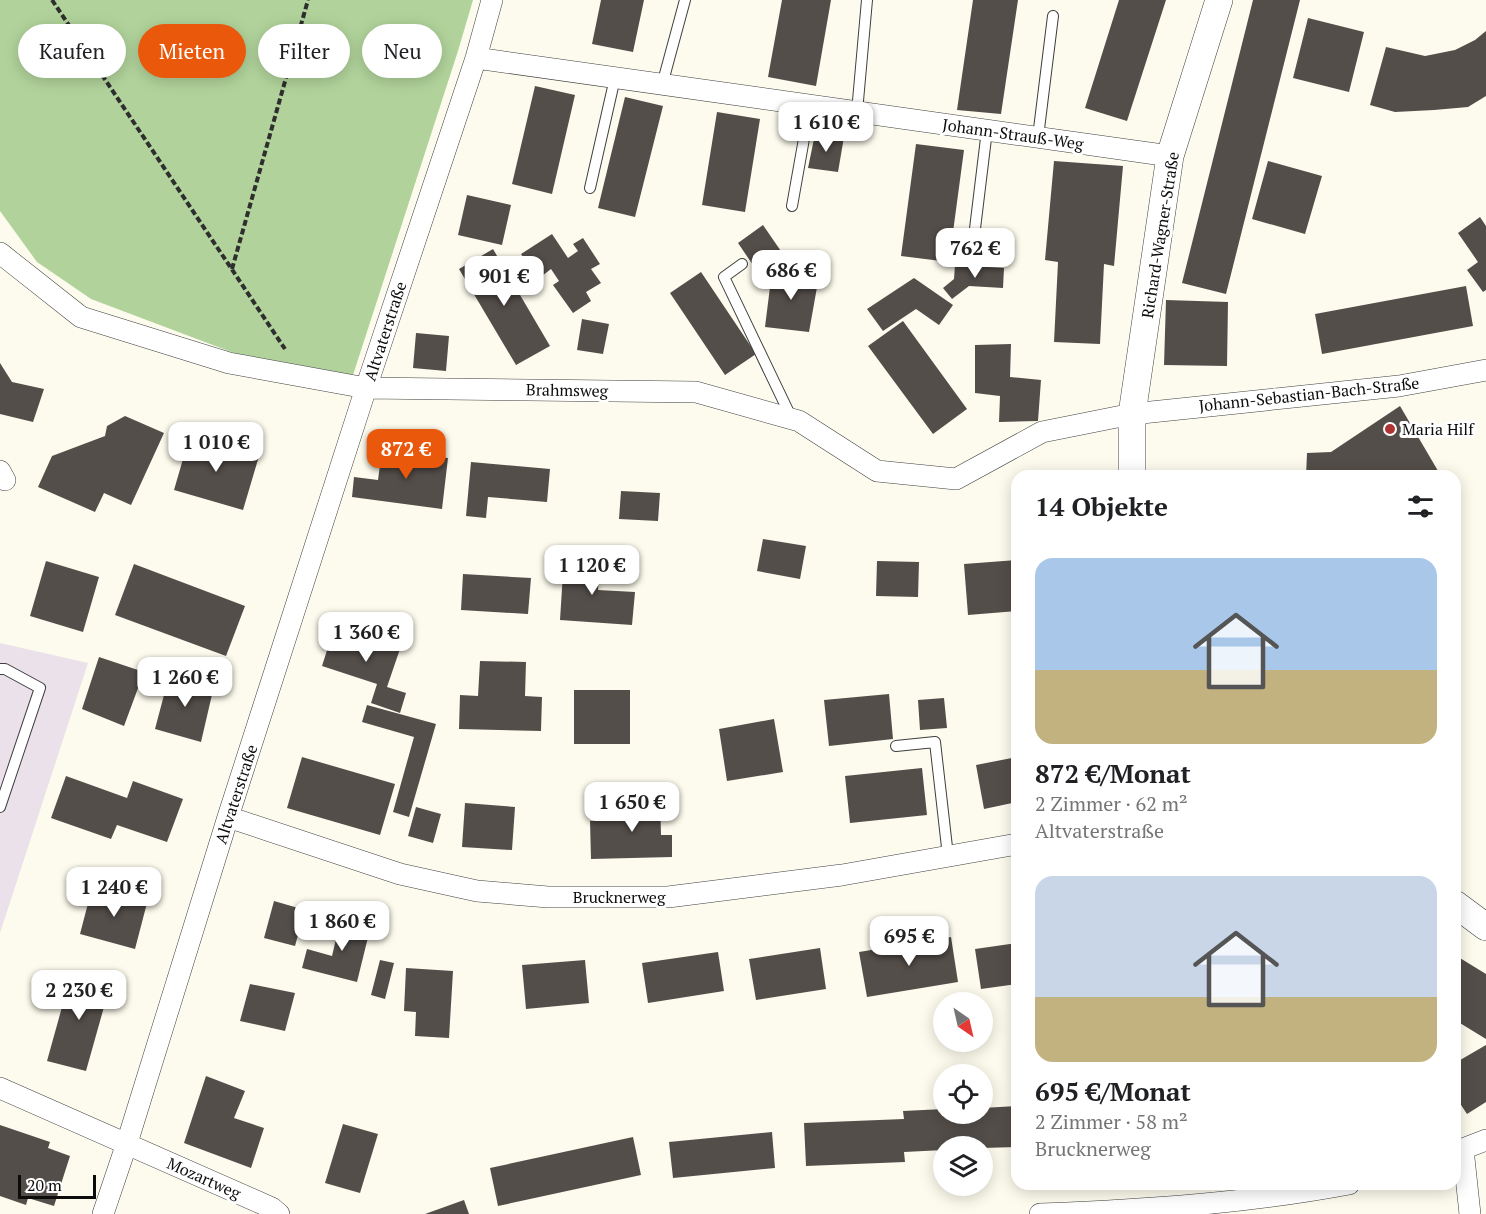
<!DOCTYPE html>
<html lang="de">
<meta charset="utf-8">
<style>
:root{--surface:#fff;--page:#f2f2f2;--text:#202124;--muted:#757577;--accent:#ea580c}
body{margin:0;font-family:"PT Serif",serif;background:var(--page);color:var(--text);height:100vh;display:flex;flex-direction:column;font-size:22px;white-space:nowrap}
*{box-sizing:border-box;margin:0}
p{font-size:20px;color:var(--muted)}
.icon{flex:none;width:33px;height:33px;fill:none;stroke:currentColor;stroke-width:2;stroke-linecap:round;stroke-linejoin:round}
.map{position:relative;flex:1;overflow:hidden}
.sheet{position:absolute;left:1011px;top:470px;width:450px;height:720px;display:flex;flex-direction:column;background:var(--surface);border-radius:18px;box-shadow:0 3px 15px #0003}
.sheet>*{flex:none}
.top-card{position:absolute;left:18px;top:24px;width:570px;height:54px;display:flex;gap:12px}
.needle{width:39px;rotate:146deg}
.fabs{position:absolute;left:933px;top:992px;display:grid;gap:12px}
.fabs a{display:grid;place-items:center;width:60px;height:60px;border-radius:50%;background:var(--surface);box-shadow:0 3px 15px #0003;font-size:30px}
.scale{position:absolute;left:18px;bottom:15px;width:78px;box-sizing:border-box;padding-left:6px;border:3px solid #0c0c0c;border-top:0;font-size:16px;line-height:21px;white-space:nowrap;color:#0c0c0c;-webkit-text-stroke:4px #fff;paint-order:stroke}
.price{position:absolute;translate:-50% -51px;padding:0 14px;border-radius:12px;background:#fff;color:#222;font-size:20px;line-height:39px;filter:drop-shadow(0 2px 3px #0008)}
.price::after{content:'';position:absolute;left:50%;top:36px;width:18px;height:14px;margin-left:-9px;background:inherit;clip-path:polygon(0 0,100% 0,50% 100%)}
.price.selected{background:var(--accent);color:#fff}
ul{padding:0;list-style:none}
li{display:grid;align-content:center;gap:12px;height:318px;padding:0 24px}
li span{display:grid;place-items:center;height:186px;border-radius:18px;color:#555}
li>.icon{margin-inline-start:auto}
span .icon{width:108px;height:108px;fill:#fffc;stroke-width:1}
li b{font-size:26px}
h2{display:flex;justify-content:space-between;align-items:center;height:72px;padding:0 24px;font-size:26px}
.tag{padding:0 21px;border-radius:27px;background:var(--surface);box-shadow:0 3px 15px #0003;font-size:21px;line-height:54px}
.tag.selected{background:var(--accent);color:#fff}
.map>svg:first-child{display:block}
</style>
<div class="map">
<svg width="1486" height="1214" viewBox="0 0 1486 1214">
<rect width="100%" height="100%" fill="#fdfbed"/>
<path fill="#eae1ea" d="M0,643L88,663L0,933Z"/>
<path fill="#b1d39b" d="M0,0H473L458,51L353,375L234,353L91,299L37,262L0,211Z"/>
<path fill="#544e4a" d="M601,0H644L633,52L592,44Z
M782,0H831L816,86L768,77Z
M973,0H1018L1001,114L957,110Z
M1119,0H1166L1127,121L1085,108Z
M1253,0H1300L1226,294L1182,283Z
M1308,18L1364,32L1349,92L1293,78Z
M1486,31V96L1468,107L1434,110L1395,112L1370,105L1386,47L1425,56L1455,50L1475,40Z
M535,86L575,95L552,194L512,184Z
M625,97L663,106L635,217L598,208Z
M717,112L760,119L745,212L702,205Z
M815,134L844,137L838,172L808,168Z
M916,144L964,150L949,262L901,256Z
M1054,161L1123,166L1114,266L1104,264L1100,344L1054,342L1058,262L1045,260Z
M1268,161L1322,176L1305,234L1252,219Z
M467,195L511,205L502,245L458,235Z
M1480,217L1486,226V290L1483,292L1467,270L1478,262L1458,233Z
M763,225L785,257L759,274L738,243Z
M552,234L568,258L578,251L573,244L583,238L600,264L591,269L601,283L586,292L591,301L573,313L553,285L559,281L551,269L538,279L521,254Z
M493,249L550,346L516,365L459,269Z
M955,265L1004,268L1003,288L969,286L952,299L943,288L954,279Z
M772,271L819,276L809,332L765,327Z
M701,272L756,354L725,375L670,293Z
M914,278L953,305L939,325L916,309L883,331L867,309Z
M1466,286L1473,326L1322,354L1315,314Z
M1166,300L1228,302L1227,366L1164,365Z
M582,319L609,324L603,354L577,350Z
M903,321L967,409L933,434L868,346Z
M416,333L449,336L446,371L413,368Z
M1011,344L1010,377L1041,380L1038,421L999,422L1000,396L975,393V345Z
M0,363L12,382L44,389L33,422L0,414Z
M1400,406L1441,476H1306L1307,453L1331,452Z
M125,416L164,433L131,505L104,493L95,512L38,487L52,456L105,436L107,426Z
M190,435L259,456L243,510L174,490Z
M382,450L448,458L442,509L352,497L354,477L378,480Z
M471,462L550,469L547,502L488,497L486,518L466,516Z
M621,491L660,493L658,521L619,519Z
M763,539L806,546L800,579L757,571Z
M564,557L600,559L598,590L635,592L632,625L560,620Z
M1017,560V611L968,615L964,564Z
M46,561L99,577L83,632L30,616Z
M877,561L919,562L918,597L876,596Z
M134,564L245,606L226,656L115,615Z
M463,574L531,578L528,614L461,610Z
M335,625L401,646L387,687L406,693L400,713L371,703L377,684L322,666Z
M99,657L144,672L124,726L82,709Z
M480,661L526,662L525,696L542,697L541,731L459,729L460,695L478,696Z
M169,676L214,686L201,742L155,729Z
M574,690H630V744H574Z
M889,694L893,739L829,746L824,700Z
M944,698L947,728L920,730L918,700Z
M367,705L436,724L409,817L393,812L414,737L362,722Z
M774,719L783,772L727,781L719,729Z
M302,757L395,784L380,835L287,808Z
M1017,757V802L984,809L976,765Z
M922,768L927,815L850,823L845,776Z
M66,776L127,798L133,781L183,799L167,842L117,825L111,839L51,818Z
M660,795L661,835H672V857L591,859L590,821L629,819L628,796Z
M465,803L515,807L512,850L462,847Z
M416,807L441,814L433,843L408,836Z
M92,888L147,903L135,949L80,934Z
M274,901L305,910L295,946L264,938Z
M341,918L371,925L357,982L302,968L307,949L332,956Z
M951,937L958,982L867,997L859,952Z
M1017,943V984L981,989L975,949Z
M820,948L826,989L756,1000L749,959Z
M718,952L724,991L648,1003L642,963Z
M1455,955L1486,974V1039L1455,1020Z
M380,960L394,963L385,999L371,995Z
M585,960L589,1003L526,1009L522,965Z
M406,968L453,971L449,1038L415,1036L416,1012L404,1011Z
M72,971L111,982L86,1071L47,1061Z
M250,984L295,993L285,1031L240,1021Z
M1486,1045V1102L1467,1114L1461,1105L1455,1108V1063Z
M206,1076L245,1091L234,1118L264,1128L251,1168L184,1143Z
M1017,1106V1147L982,1148V1146H944V1150L904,1152L905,1162L806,1166L804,1123L904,1119L903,1111L944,1109V1113H982V1108Z
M343,1124L378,1134L360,1193L325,1183Z
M0,1125L50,1142L48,1148L70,1156L54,1206L28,1198L26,1205L0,1196Z
M772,1132L775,1168L673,1178L669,1142Z
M633,1137L641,1175L498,1206L490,1168Z
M464,1200L469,1214H425Z"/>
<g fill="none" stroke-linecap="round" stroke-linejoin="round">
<g stroke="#3f3f3f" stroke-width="12">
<path id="service" d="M662,85L685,0
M857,112L867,0
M1038,137L1053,16
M590,188L615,78
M792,206L810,105
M973,245L987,130
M742,264L724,277L792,419
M0,669H5L40,688L0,807
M896,746L935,742L948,856"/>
</g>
<g stroke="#3f3f3f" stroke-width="22">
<path id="minor" d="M476,58L1170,156
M0,253L81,317L229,363L366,388L696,392L799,421L877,471L956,479L1042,432L1132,414L1399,386L1486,370
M0,471L5,480
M228,817L400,874L477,891L548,897H668L842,875L1017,844
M0,1088L272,1208L279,1214
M1463,1149L1470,1214
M1455,1152L1486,1140
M103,1214L127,1143L228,817L366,388L476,58L492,0
M1040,1214C1144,1210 1248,1203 1349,1184"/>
</g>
<g stroke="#3f3f3f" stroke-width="28">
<path id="tertiary" d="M1132,476V414L1170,156L1219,0
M1455,904L1486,927"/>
</g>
<path stroke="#2e2e2e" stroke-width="4" stroke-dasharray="6 3" stroke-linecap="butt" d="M52,0L285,349
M232,269L308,0"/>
<use href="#service" stroke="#fff" stroke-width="10"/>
<use href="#minor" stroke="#fff" stroke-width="21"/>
<use href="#tertiary" stroke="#fff" stroke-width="27"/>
</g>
<circle fill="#ae3433" stroke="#fff" stroke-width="2" cx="1390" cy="429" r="6"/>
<g text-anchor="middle" stroke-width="6" stroke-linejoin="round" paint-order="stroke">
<g font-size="16" fill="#0c0c0c" stroke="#fff">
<text transform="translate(1013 134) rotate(8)" y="6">Johann-Strauß-Weg</text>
<text transform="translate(1160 235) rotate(-81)" y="6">Richard-Wagner-Straße</text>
<text transform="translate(385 331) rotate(-72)" y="6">Altvaterstraße</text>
<text transform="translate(567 390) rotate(1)" y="6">Brahmsweg</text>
<text transform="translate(1309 394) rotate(-6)" y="6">Johann-Sebastian-Bach-Straße</text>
<text transform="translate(236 794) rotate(-72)" y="6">Altvaterstraße</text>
<text x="619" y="903">Brucknerweg</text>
<text transform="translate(204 1178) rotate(24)" y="6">Mozartweg</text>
</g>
<g font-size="16" fill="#0c0c0c" stroke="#fff" text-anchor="start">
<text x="1402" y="435">Maria Hilf</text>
</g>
</g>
</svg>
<div class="fabs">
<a><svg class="needle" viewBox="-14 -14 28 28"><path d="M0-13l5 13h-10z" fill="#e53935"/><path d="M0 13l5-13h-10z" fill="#757577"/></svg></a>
<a><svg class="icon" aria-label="locate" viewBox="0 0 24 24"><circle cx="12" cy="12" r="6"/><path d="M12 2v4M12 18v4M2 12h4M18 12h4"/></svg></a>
<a><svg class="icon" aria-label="layers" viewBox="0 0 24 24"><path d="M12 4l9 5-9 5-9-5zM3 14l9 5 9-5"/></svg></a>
</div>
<div class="scale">20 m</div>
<b class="price" style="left:826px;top:153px">1 610 €</b>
<b class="price" style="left:975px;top:279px">762 €</b>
<b class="price" style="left:791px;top:301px">686 €</b>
<b class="price" style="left:504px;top:307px">901 €</b>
<b class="price" style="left:216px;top:473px">1 010 €</b>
<b class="price selected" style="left:406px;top:480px">872 €</b>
<b class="price" style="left:592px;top:596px">1 120 €</b>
<b class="price" style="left:366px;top:663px">1 360 €</b>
<b class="price" style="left:185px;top:708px">1 260 €</b>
<b class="price" style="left:632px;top:833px">1 650 €</b>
<b class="price" style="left:114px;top:918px">1 240 €</b>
<b class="price" style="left:342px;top:952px">1 860 €</b>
<b class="price" style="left:909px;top:967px">695 €</b>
<b class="price" style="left:79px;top:1021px">2 230 €</b>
<div class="top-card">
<a class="tag">Kaufen</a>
<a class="tag selected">Mieten</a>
<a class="tag">Filter</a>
<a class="tag">Neu</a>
</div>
<section class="sheet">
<h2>14 Objekte<svg class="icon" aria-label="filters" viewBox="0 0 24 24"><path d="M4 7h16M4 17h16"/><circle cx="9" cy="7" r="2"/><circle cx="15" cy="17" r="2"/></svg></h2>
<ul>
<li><span style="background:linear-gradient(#a9c7e8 60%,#c2b280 0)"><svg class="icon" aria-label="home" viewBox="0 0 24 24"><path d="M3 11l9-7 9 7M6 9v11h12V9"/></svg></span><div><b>872 €/Monat</b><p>2 Zimmer · 62 m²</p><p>Altvaterstraße</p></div></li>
<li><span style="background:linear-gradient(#c9d6e8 65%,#c2b280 0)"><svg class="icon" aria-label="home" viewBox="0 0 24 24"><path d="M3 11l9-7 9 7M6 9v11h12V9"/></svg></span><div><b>695 €/Monat</b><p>2 Zimmer · 58 m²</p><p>Brucknerweg</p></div></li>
</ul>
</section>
</div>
